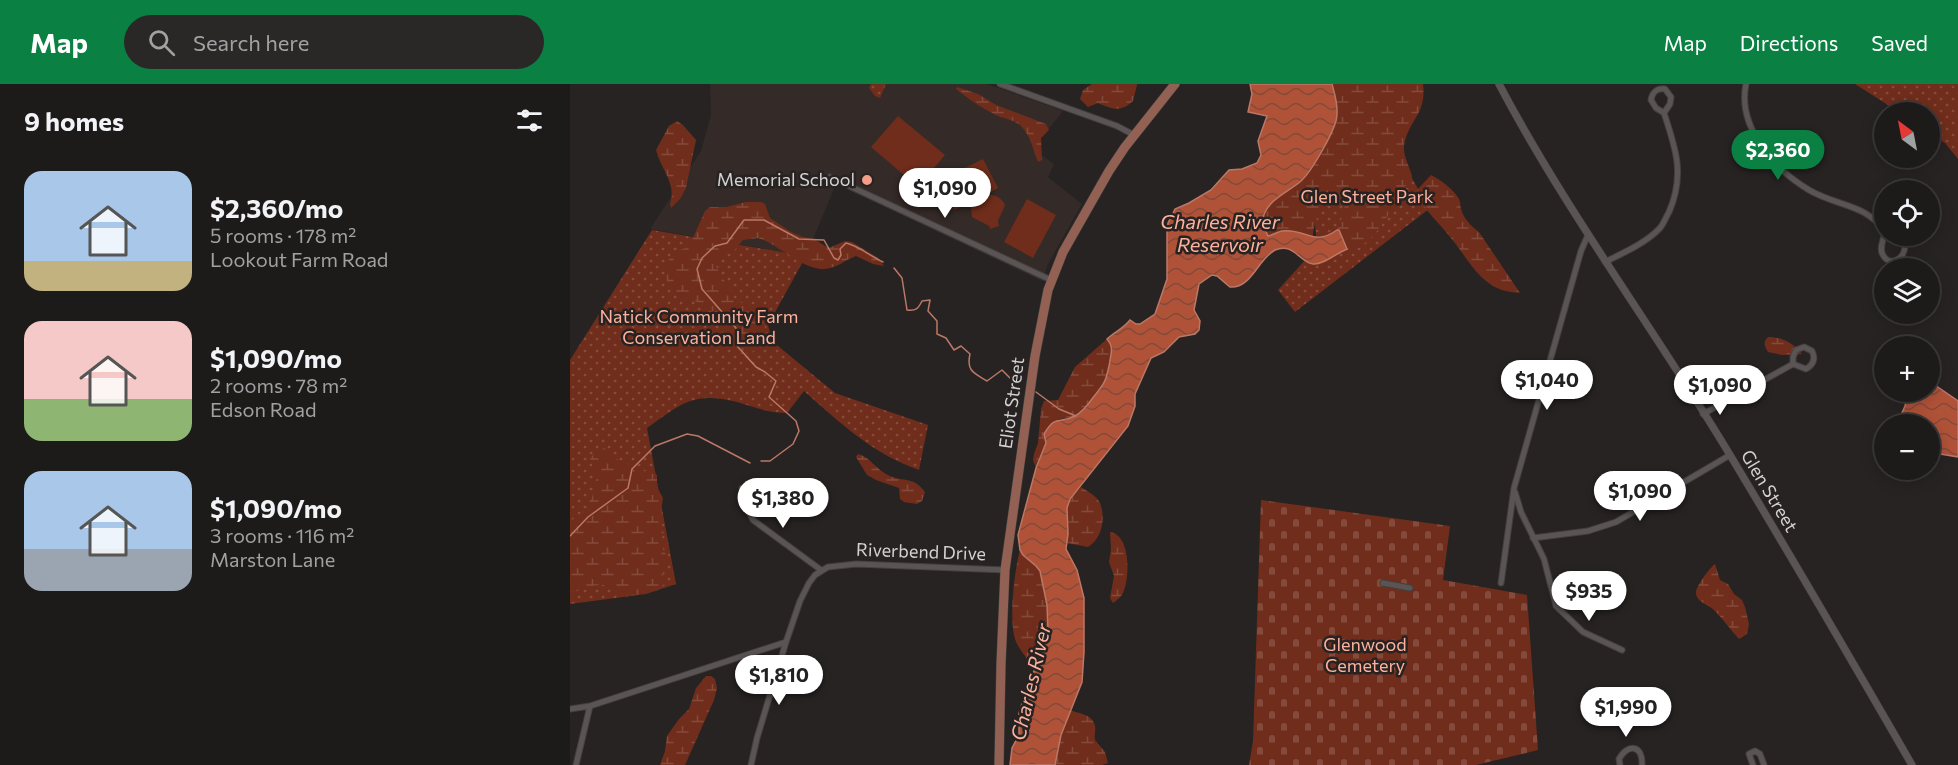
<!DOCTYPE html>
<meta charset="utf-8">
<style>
:root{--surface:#1d1a1a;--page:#2a2727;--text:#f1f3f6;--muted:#a0a1a2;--line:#3b3839;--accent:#0b8043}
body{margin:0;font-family:Commissioner,sans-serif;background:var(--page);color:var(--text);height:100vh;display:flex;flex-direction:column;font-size:22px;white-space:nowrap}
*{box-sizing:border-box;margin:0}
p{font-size:20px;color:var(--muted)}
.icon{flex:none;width:33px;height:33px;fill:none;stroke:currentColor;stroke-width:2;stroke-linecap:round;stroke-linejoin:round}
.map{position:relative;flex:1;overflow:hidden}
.drawer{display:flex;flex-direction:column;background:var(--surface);width:570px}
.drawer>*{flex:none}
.needle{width:39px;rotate:328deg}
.buttons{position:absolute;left:1304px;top:18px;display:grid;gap:12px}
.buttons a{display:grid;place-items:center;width:66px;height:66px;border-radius:50%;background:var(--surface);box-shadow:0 3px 15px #0003,0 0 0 2px var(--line);font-size:30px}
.price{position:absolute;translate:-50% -51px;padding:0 14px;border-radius:21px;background:#fff;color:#222;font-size:20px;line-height:39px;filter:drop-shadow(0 2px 3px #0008)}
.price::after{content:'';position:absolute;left:50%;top:36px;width:18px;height:14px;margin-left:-9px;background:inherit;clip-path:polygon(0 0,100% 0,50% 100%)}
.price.active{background:var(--accent);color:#fff}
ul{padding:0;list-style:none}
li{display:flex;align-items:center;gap:18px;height:150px;padding:0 24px}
li span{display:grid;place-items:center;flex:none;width:168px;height:120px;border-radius:18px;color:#555}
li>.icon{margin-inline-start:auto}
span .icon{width:72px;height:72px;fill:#fffc;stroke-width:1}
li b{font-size:26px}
h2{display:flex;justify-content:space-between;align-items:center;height:72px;padding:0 24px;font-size:26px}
header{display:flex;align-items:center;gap:36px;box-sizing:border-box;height:84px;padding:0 30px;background:var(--accent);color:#fff}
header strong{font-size:28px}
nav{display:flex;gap:33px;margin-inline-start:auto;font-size:21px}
.search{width:420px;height:54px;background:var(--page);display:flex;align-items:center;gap:15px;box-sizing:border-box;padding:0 21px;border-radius:33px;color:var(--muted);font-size:22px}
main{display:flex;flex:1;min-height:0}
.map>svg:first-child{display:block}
</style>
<header>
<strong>Map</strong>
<div class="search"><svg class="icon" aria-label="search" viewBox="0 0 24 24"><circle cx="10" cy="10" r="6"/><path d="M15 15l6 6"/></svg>Search here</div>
<nav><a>Map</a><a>Directions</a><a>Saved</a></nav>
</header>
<main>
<section class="drawer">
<h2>9 homes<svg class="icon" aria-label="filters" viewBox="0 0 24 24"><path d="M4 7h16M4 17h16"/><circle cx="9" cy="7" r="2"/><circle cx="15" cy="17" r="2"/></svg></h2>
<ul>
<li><span style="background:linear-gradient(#a9c7e8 75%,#c2b280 0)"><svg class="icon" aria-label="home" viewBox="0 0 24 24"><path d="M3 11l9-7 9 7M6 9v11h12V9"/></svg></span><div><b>$2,360/mo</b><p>5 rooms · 178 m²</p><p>Lookout Farm Road</p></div></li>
<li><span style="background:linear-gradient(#f6c9c9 65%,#8fb573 0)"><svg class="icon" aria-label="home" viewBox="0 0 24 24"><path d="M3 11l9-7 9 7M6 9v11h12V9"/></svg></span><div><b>$1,090/mo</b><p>2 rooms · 78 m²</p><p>Edson Road</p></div></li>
<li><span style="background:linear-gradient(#a9c7e8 65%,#9aa5b1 0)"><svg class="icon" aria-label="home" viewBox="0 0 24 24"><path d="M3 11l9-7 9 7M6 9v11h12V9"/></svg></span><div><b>$1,090/mo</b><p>3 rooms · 116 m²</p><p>Marston Lane</p></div></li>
</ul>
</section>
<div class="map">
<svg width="1388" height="681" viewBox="0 0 1388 681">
<defs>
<pattern id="grass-dots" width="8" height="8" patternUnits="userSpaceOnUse" patternTransform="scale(1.5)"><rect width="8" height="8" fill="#702d1b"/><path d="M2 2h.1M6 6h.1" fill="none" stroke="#844a3b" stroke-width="1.8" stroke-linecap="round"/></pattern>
<pattern id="wetland-marsh" width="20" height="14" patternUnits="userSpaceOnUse" patternTransform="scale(1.5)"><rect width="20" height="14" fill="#702d1b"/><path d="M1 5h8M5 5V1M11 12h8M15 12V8" fill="none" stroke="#844a3b"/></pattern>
<pattern id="cemetery-stones" width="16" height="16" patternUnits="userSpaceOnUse" patternTransform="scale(1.5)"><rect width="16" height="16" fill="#702d1b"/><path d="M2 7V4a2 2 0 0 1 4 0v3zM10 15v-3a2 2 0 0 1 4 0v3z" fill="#844a3b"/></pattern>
<pattern id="water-waves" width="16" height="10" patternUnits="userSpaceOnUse" patternTransform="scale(1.5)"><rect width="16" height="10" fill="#b05238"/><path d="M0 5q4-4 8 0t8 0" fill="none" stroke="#834a3a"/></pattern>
</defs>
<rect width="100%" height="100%" fill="#272322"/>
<path fill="#342a27" d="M140,0H417L493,27L463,65L484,80L478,93L512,120L478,180L472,197L266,100L236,172L80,145L131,67L141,31Z"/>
<path fill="url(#grass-dots)" d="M301,0H316L310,14L305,12L299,4Z
M1285,0H1388V75L1375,59L1359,48V28H1329Z
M825,63L859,125L725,228L708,206L737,174L747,160L745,140L737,130Z
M82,146L236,172L198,241L202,257L265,309L358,341L349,386C303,370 270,339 234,307L217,329C197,329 185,323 167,318C123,307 111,320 77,344L106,500L76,510L0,520V276Z"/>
<path fill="url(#wetland-marsh)" d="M522,0H567V1L563,17C550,29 542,25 528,19L518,23L510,15L513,6Z
M762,0H853C857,31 838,36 834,62C833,73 840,82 842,93L836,102C820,107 825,107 825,121C814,136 799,167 777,165L769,147L767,146L774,128L775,118L770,110L766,109C753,120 743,137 743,153C729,149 712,147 698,152L692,140C693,117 716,110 731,97C742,87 762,51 766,37C769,25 765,11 762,0Z
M387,3L408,10L426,21L476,40L479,46L471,54L472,76L468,78C463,66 461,53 452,43C445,36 435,35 426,31C412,24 398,15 386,5Z
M107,37L113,41L126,56L116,104L110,115L101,124L100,120C107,99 91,86 86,66L99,42Z
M861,91C869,95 882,104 887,112C891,117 890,120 891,125C893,134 902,143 909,148L950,209C944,208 938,208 932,206C908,198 896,172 881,154C869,139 856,127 846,111L847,106Z
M176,118H191L195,120L200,134L221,148L233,153L244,155L257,163H261L275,157L282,158L308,174L314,182L303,180L286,172C275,176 267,184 255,185C237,187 212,165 196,157L188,154L173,156C170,159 167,165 163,167C156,170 151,170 145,177L147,184L165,215L191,230L195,244L200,252L181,269L171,270L164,263L150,240L127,218L104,209L96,195L99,175L107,167L119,163L135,127L140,123H156Z
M1198,253C1212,253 1223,259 1232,270L1212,271L1198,268C1194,261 1193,258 1198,253Z
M537,255L543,265L539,288L533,304L510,328L503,333L489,335L476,346V359L466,384L463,376L464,370L468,359L471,325L474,317L488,316L505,283Z
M34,364L47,375L61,382L65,392L79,385L87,391V403L93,414L90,432L92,442L95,444L92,454L93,465L97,473L93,488L95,500C83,507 63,515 50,510C43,507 40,502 33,501C21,500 11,508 0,508V437C8,432 18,426 21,417C24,409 23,403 27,393L20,375L24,369Z
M288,370C300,373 305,384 316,390C331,399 343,391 355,408L352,417L347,420L334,418L330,415L329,404L306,396L297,391L286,373Z
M511,403C517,407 527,412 530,419C536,434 532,455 518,463L497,459V424L500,415Z
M540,448C561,451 560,494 553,509C550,514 547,516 543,519L540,514L544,492L539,478L541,466Z
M450,466C454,475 464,477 469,486C473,493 474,501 475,509C481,546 477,554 464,588C460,576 449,567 445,555C439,534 444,488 450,466Z
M1145,480L1150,496L1158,500L1164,510L1172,516L1175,523L1179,540L1177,550L1169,555C1160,545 1152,534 1144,526C1138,520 1128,519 1126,510C1124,505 1140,483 1145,480Z
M136,592H141L145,595L147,604L144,616L115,681H90L95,667L97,652L109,635L119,625L126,604Z
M501,627C510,629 523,631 525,642C526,646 524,651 525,656L535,668L538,679L532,681H485C485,664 492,641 501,627Z"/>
<path fill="url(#cemetery-stones)" d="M691,416L880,442L873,496L957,511L968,666L906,681H679L683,657Z"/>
<path fill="#702d1b" d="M328,32L375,71L348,103L301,63Z
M413,75L428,104L415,111C423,110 432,113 435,121L428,137L429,142L420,145L419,142L402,133L401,125L406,115L384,126L368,97Z
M457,115L486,131L463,174L434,158Z"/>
<path fill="url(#water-waves)" stroke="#bb7866" stroke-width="1.5" d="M680,0H762C765,11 769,25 766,37C762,51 742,87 731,97C716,110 693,117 692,140L698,152C703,151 707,148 712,147C736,144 743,163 767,146H769L777,165C767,169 753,181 743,180C730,179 724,158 705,166C688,175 681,205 660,203L647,192L642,191L629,200L624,226L630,237L629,246L625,250L609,253L594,268L581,274L565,310V322L558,342L500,415L497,424L498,450L496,465L507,486L514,514V568L512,598L491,651L485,681H440L442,664L449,651V629L459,597L472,571L478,547L477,521L470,487L466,482L453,471L450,466L448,451L466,384L476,359L474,350C486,330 489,340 505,332C512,328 517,322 522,315C535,299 536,298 540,277C541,268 544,263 537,255C544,248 553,245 560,236L566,240H570L585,230L597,195V149L598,139L605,125L619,119L641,106L659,86L672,85L687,79L691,71L688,57L697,32L678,28L682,10Z
M1359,297L1388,317V373L1370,370H1359V340H1327L1335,322L1338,308H1359Z"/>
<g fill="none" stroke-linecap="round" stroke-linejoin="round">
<path stroke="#bb7866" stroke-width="1.5" d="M324,184L332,194L337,226C346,227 348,225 352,217L360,216L358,227L367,237V250L376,254L384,266L391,262L400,270C396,287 404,289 417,297L432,286L441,295
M466,308L489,325L506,332
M191,377H200L223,360L229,347L226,337L199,313L206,297L195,288L186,283L167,262L166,244L132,205L127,185L132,174L145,162L157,159L174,136H194L229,155L254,156L264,174L268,176L271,171L270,165L276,159C287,161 302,173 313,178
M0,452L18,433L58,404L62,385L85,362L117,350L128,352L180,379"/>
<g stroke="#43403f" stroke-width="7">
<path id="minor" d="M430,0L547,42L564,51
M1176,0C1167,43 1204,85 1239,106C1256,116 1274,119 1291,127C1300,131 1307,138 1314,144
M260,93L481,196
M1314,152C1313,157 1309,165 1313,171C1319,183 1335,176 1335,161L1326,152
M1035,178C1053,169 1076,159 1090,144C1094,139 1096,133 1099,128C1115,91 1106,65 1094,29L1100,20L1101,13L1095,5C1087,4 1082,9 1081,16L1086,24L1094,29
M1133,330L1223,280L1236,285C1243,281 1246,275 1242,267L1234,263L1226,266L1223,273V280
M172,404L179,428L183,436L251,486
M945,408L951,428L974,475L986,522L1013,548L1052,566
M963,454L1018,447L1046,438L1160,371
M813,499L840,504
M931,499L944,404L1011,167L1018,151
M0,625L20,622L216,558L230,517L239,499L245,491L258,483L286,480L435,486
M6,681L20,622
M181,681L187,654L216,558
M1050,681L1049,675C1058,659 1073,661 1072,681
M1183,681L1179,670L1185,667L1190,670L1194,681"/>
</g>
<g stroke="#43403f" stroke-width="8">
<path id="tertiary" d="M929,0C997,129 1085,246 1160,371C1222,474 1282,577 1342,681"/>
</g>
<g stroke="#43403f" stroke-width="10">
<path id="primary" d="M429,681L431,580L435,486L465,272L478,206L493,168L539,87L555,63L605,0"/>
</g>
<use href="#minor" stroke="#5a5554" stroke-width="5"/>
<use href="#tertiary" stroke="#5a5554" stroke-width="7"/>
<use href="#primary" stroke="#926153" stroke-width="9"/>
</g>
<circle fill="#f49e87" stroke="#272322" stroke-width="2" cx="297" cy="96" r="6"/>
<g text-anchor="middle" stroke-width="5" stroke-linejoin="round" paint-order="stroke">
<g font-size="18" fill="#d4d1d0" stroke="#272322" text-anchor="end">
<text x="285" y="102">Memorial School</text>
</g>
<g font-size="18" fill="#feb19c" stroke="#272322">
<text x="797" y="119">Glen Street Park</text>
<text x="129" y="239">Natick Community Farm<tspan x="129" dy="21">Conservation Land</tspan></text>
<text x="795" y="567">Glenwood<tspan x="795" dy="21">Cemetery</tspan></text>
</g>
<g font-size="18" fill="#d4d1d0" stroke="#272322">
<text transform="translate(442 319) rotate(-82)" y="6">Eliot Street</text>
<text transform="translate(1199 407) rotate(59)" y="6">Glen Street</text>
<text transform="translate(351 468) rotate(2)" y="6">Riverbend Drive</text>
</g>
<g font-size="20" font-style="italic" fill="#feb19b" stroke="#272322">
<text x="650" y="145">Charles River<tspan x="650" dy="23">Reservoir</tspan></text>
<text transform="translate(461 598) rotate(-77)" y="7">Charles River</text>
</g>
</g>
</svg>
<div class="buttons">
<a><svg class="needle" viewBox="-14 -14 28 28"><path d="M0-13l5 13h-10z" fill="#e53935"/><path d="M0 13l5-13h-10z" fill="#a0a1a2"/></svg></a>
<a><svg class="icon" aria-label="locate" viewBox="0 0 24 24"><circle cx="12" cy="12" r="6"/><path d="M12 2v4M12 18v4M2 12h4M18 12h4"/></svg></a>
<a><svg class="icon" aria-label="layers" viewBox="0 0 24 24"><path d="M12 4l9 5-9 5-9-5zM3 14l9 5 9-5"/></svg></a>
<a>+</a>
<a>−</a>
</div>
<b class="price active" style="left:1208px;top:97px">$2,360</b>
<b class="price" style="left:375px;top:135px">$1,090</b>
<b class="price" style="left:977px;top:327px">$1,040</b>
<b class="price" style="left:1150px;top:332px">$1,090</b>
<b class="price" style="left:1070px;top:438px">$1,090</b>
<b class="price" style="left:213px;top:445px">$1,380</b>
<b class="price" style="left:1019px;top:538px">$935</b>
<b class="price" style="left:209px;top:622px">$1,810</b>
<b class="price" style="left:1056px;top:654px">$1,990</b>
</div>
</main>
